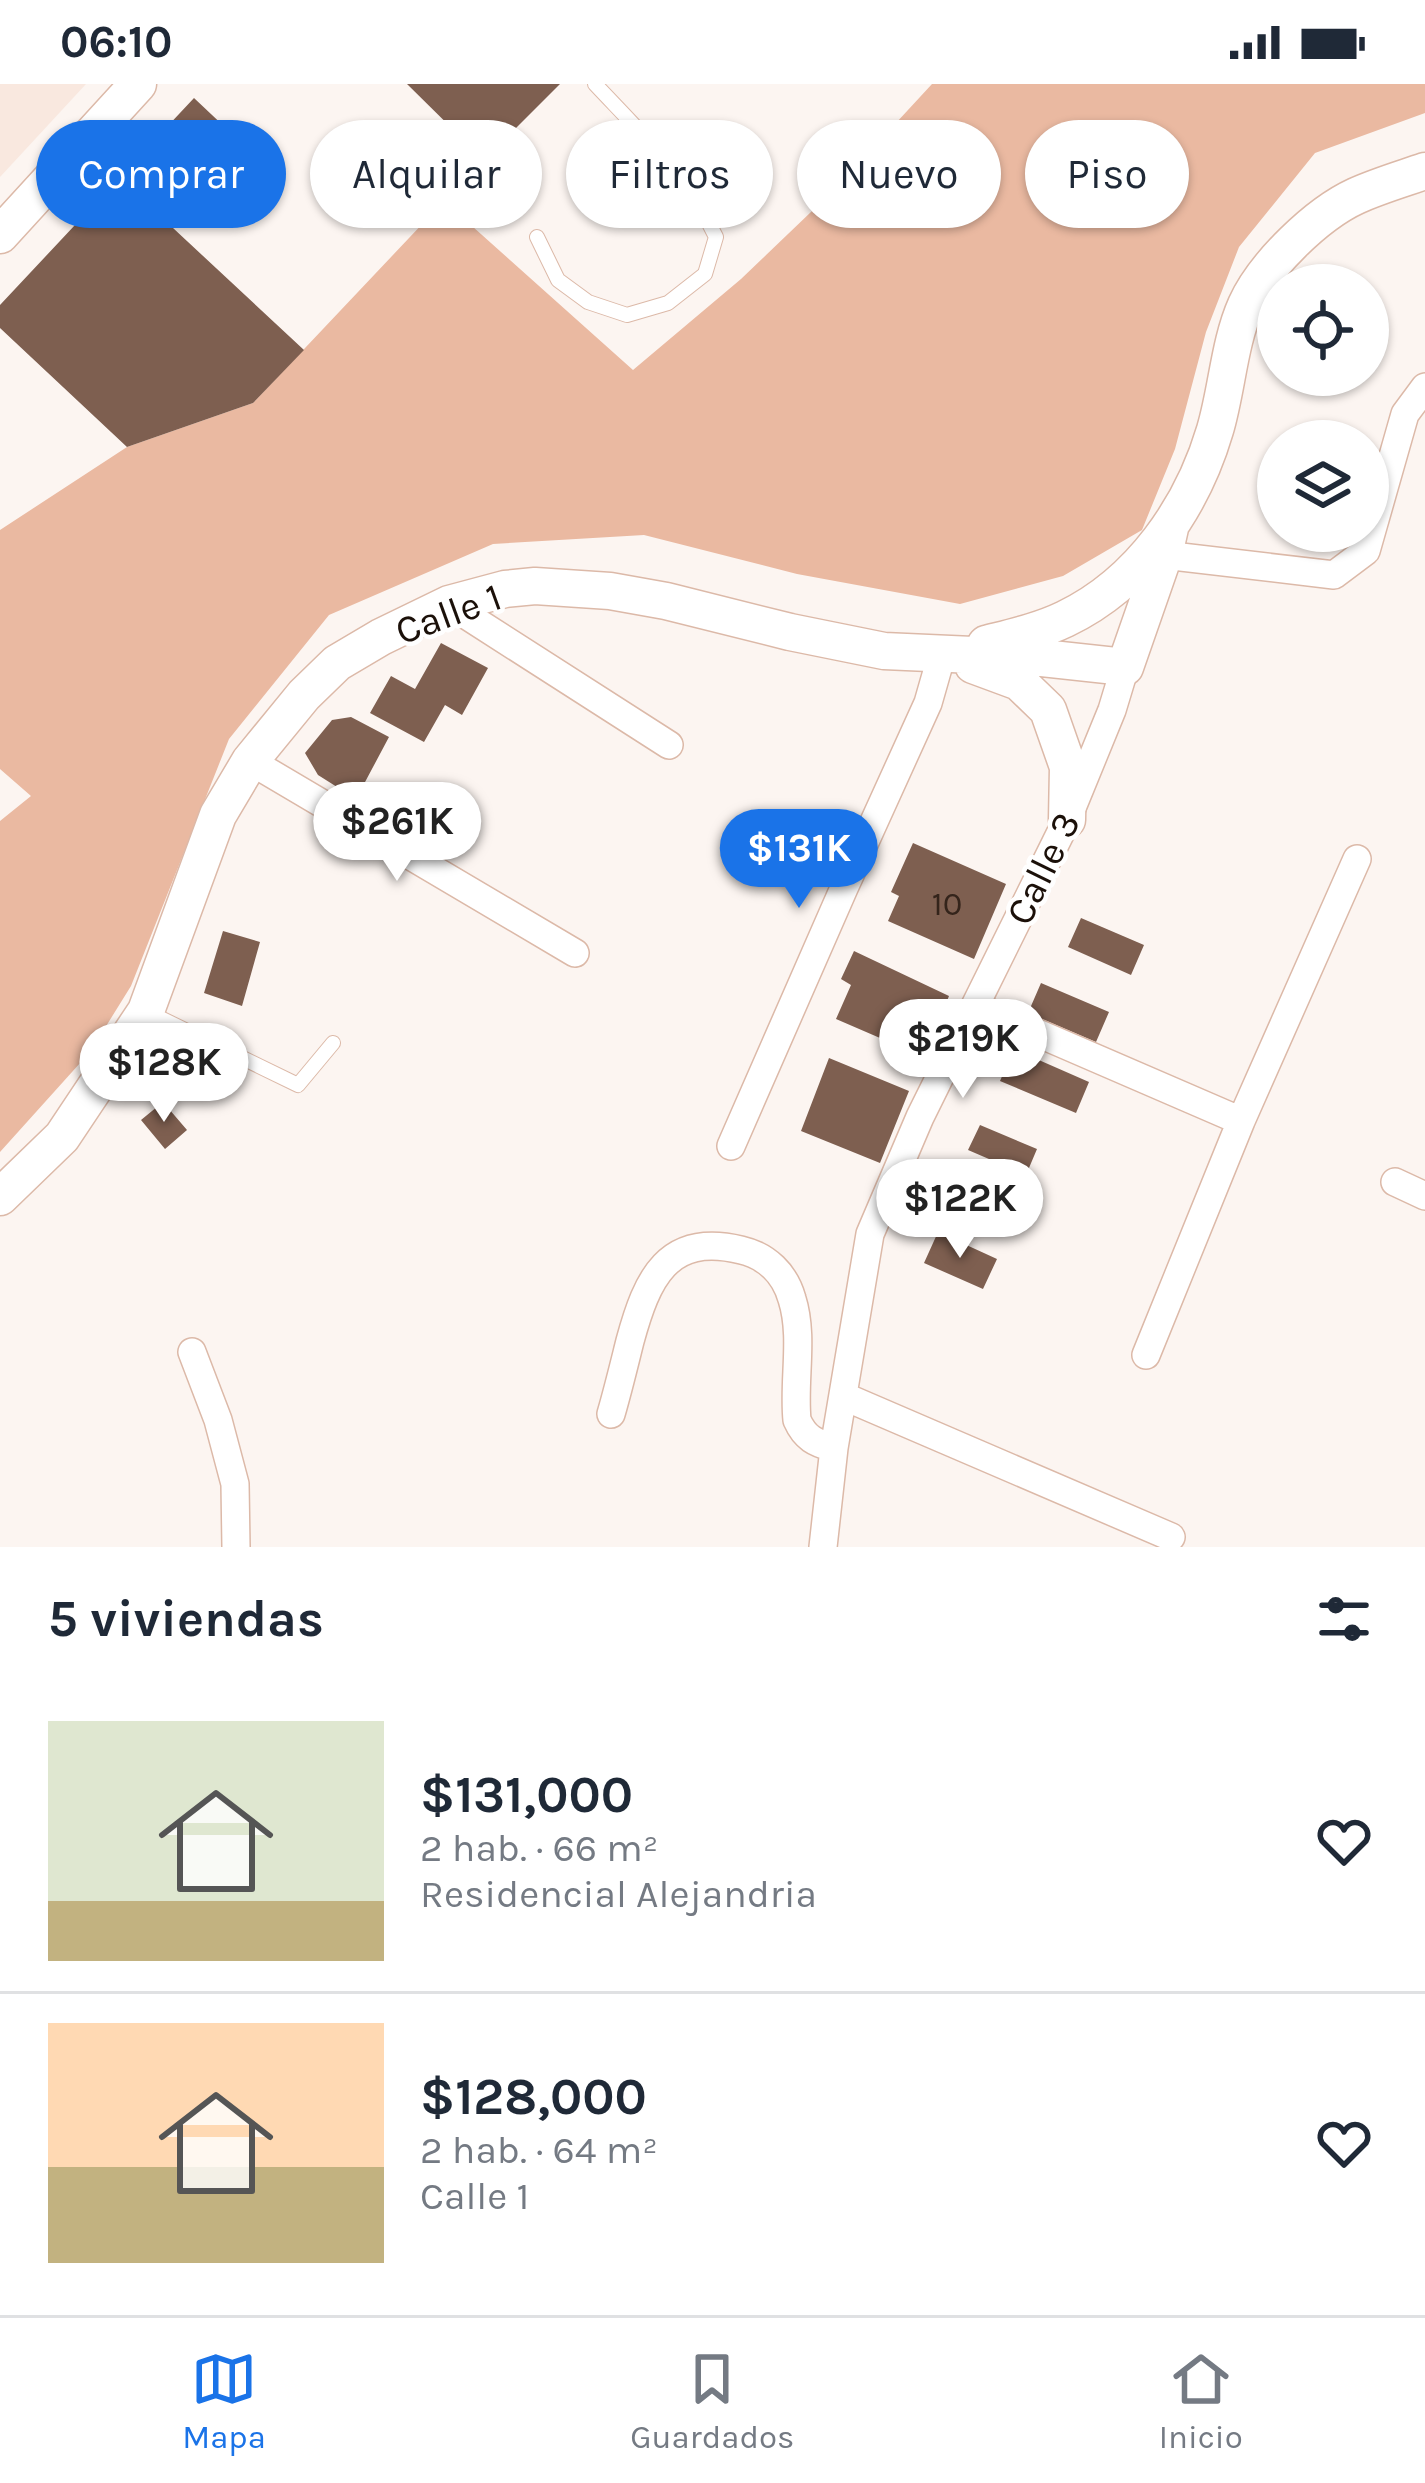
<!DOCTYPE html>
<html lang="es">
<meta charset="utf-8">
<style>
:root{--surface:#fff;--page:#f2f2f3;--text:#1f2937;--muted:#747a83;--line:#e0e1e3;--accent:#1a73e8}
body{margin:0;font-family:Karla,sans-serif;background:var(--page);color:var(--text);height:100vh;display:flex;flex-direction:column;font-size:45px;white-space:nowrap}
*{box-sizing:border-box;margin:0}
p{font-size:39px;color:var(--muted)}
.icon{flex:none;width:66px;height:66px;fill:none;stroke:currentColor;stroke-width:2;stroke-linecap:round;stroke-linejoin:round}
.map{position:relative;height:1463px;overflow:hidden}
.panel{display:flex;flex-direction:column;background:var(--surface);flex:1}
.panel>*{flex:none}
.top-card{position:absolute;left:36px;top:36px;width:1353px;height:108px;display:flex;gap:24px}
.fabs{position:absolute;left:1257px;top:180px;display:grid;gap:24px}
.fabs a{display:grid;place-items:center;width:132px;height:132px;border-radius:50%;background:var(--surface);box-shadow:0 3px 9px #0004;font-size:60px}
.price{position:absolute;translate:-50% -102px;padding:0 27px;border-radius:42px;background:#fff;color:#222;font-size:39px;line-height:78px;filter:drop-shadow(0 3px 6px #0008)}
.price::after{content:'';position:absolute;left:50%;top:72px;width:36px;height:27px;margin-left:-18px;background:inherit;clip-path:polygon(0 0,100% 0,50% 100%)}
.price.on{background:var(--accent);color:#fff}
ul{padding:0;list-style:none}
li{display:flex;align-items:center;gap:36px;height:300px;padding:0 48px}
li+li{border-top:3px solid var(--line)}
li span{display:grid;place-items:center;flex:none;width:336px;height:240px;border-radius:0px;color:#555}
li>.icon{margin-inline-start:auto}
span .icon{width:144px;height:144px;fill:#fffc;stroke-width:1}
li b{font-size:51px}
h2{display:flex;justify-content:space-between;align-items:center;height:144px;padding:0 48px;font-size:51px}
.tag{padding:0 42px;border-radius:54px;background:var(--surface);box-shadow:0 3px 9px #0004;font-size:42px;line-height:108px}
.tag.on{background:var(--accent);color:#fff}
.status{display:flex;justify-content:space-between;align-items:center;height:84px;padding:0 60px;background:var(--surface);direction:ltr}
.status svg{height:33px;fill:currentColor}
.dock{display:flex;justify-content:space-around;align-items:center;height:168px;border-top:3px solid var(--line);background:var(--surface);font-size:33px;color:var(--muted)}
.dock a{display:grid;justify-items:center;gap:6px}
.dock .on{color:var(--accent)}
.map>svg:first-child{display:block}
</style>
<div class="status"><b>06:10</b><svg viewBox="0 0 49 12"><path d="M0 12V9h3v3zM5 12V6h3v6zM10 12V3h3v9zM15 12V0h3v12zM26 1h20v11H26zM47 4h2v5h-2z"/></svg></div>
<div class="map">
<svg width="1425" height="1463" viewBox="0 0 1425 1463">
<rect width="100%" height="100%" fill="#fcf5f1"/>
<path fill="#f9e8df" d="M0,0H86L0,93Z"/>
<path fill="#eab9a1" d="M932,0H1425V29L1315,69L1239,163L1206,248L1175,365L1142,446L1063,492L960,520L797,490L644,451L493,460L329,531L229,655L131,902L90,968L0,1068V737L31,712L0,685V446L127,363L253,319L444,117L633,286L741,195L835,105Z"/>
<path fill="#7e5f50" d="M407,0H560L484,76Z
M194,14L247,64L173,144L304,266L253,319L127,363L0,244V221Z
M441,559L488,584L462,631L445,621L424,658L370,629L391,592L415,605Z
M351,633L389,653L356,715L318,691L305,669L332,636Z
M913,759L1006,800L974,875L888,837L899,812L891,808Z
M1081,834L1144,861L1131,891L1068,863Z
M223,847L260,858L242,922L204,909Z
M854,867L949,912L924,973L836,935L851,901L841,895Z
M1041,899L1109,928L1096,958L1028,929Z
M1014,965L1089,998L1076,1029L1000,997Z
M829,974L909,1007L880,1079L801,1047Z
M163,1018L187,1046L165,1065L141,1036Z
M980,1041L1037,1065L1026,1091L968,1066Z
M938,1148L997,1175L983,1205L924,1179Z"/>
<g fill="none" stroke-linecap="round" stroke-linejoin="round">
<g stroke="#dcb9a8" stroke-width="16">
<path id="service" d="M537,153L558,196L588,218L627,231L668,219L705,190L716,153C688,93 639,47 595,0
M150,929L298,1001L333,959"/>
</g>
<g stroke="#dcb9a8" stroke-width="30">
<path id="minor" d="M1164,471L1334,491L1366,467L1405,330L1425,303
M449,520L669,661
M250,677L575,869
M975,922L1241,1037
M731,1062L844,804L928,619L942,570
M1395,1098L1425,1112
M192,1268L218,1336L235,1400L236,1463
M1146,1271L1241,1037L1357,775
M843,1312L1171,1453
M611,1330C618,1306 624,1281 630,1257C647,1195 667,1148 741,1166C767,1172 785,1190 792,1215C804,1253 793,1296 797,1336C805,1354 815,1359 834,1364
M823,1463L834,1364L870,1150L920,1033L1067,736L1112,626L1125,583"/>
</g>
<g stroke="#dcb9a8" stroke-width="39">
<path id="tertiary" d="M0,151L138,0
M986,560C1013,553 1040,547 1065,535C1140,499 1192,424 1215,346C1227,306 1229,259 1246,221C1264,181 1317,130 1356,112C1378,102 1402,95 1425,87
M973,581L1019,598L1048,626L1068,683L1067,736
M0,1113L62,1053L146,927L218,731L250,677L304,611L337,579L381,553L449,520L505,505L535,502L610,507L666,517L790,548L884,567L1042,574L1125,583L1164,471L1170,444"/>
</g>
<use href="#service" stroke="#fff" stroke-width="14"/>
<use href="#minor" stroke="#fff" stroke-width="27"/>
<use href="#tertiary" stroke="#fff" stroke-width="36"/>
</g>
<g text-anchor="middle" stroke-width="9" stroke-linejoin="round" paint-order="stroke">
<g font-size="33" fill="#34241b">
<text x="947" y="831">10</text>
</g>
<g font-size="39" fill="#1b1009" stroke="#fff">
<text transform="translate(448 529) rotate(-20)" y="14">Calle 1</text>
<text transform="translate(1042 784) rotate(-64)" y="14">Calle 3</text>
</g>
</g>
</svg>
<div class="fabs">
<a><svg class="icon" aria-label="locate" viewBox="0 0 24 24"><circle cx="12" cy="12" r="6"/><path d="M12 2v4M12 18v4M2 12h4M18 12h4"/></svg></a>
<a><svg class="icon" aria-label="layers" viewBox="0 0 24 24"><path d="M12 4l9 5-9 5-9-5zM3 14l9 5 9-5"/></svg></a>
</div>
<b class="price" style="left:397px;top:800px">$261K</b>
<b class="price on" style="left:799px;top:827px">$131K</b>
<b class="price" style="left:963px;top:1017px">$219K</b>
<b class="price" style="left:164px;top:1041px">$128K</b>
<b class="price" style="left:960px;top:1177px">$122K</b>
<div class="top-card">
<a class="tag on">Comprar</a>
<a class="tag">Alquilar</a>
<a class="tag">Filtros</a>
<a class="tag">Nuevo</a>
<a class="tag">Piso</a>
</div>
</div>
<section class="panel">
<h2>5 viviendas<svg class="icon" aria-label="filters" viewBox="0 0 24 24"><path d="M4 7h16M4 17h16"/><circle cx="9" cy="7" r="2"/><circle cx="15" cy="17" r="2"/></svg></h2>
<ul>
<li><span style="background:linear-gradient(#dfe7d0 75%,#c2b280 0)"><svg class="icon" aria-label="home" viewBox="0 0 24 24"><path d="M3 11l9-7 9 7M6 9v11h12V9"/></svg></span><div><b>$131,000</b><p>2 hab. · 66 m²</p><p>Residencial Alejandria</p></div><svg class="icon" aria-label="heart" viewBox="0 0 24 24"><path d="M12 20l-8-8c-3-5 5-10 8-4 3-6 11-1 8 4z"/></svg></li>
<li><span style="background:linear-gradient(#ffd9b3 60%,#c2b280 0)"><svg class="icon" aria-label="home" viewBox="0 0 24 24"><path d="M3 11l9-7 9 7M6 9v11h12V9"/></svg></span><div><b>$128,000</b><p>2 hab. · 64 m²</p><p>Calle 1</p></div><svg class="icon" aria-label="heart" viewBox="0 0 24 24"><path d="M12 20l-8-8c-3-5 5-10 8-4 3-6 11-1 8 4z"/></svg></li>
</ul>
</section>
<nav class="dock">
<a class="on"><svg class="icon" aria-label="map" viewBox="0 0 24 24"><path d="M3 6l6-2 6 2 6-2v14l-6 2-6-2-6 2zM9 4v14M15 6v14"/></svg>Mapa</a>
<a><svg class="icon" aria-label="saved" viewBox="0 0 24 24"><path d="M7 4h10v16l-5-4-5 4z"/></svg>Guardados</a>
<a><svg class="icon" aria-label="home" viewBox="0 0 24 24"><path d="M3 11l9-7 9 7M6 9v11h12V9"/></svg>Inicio</a>
</nav>
